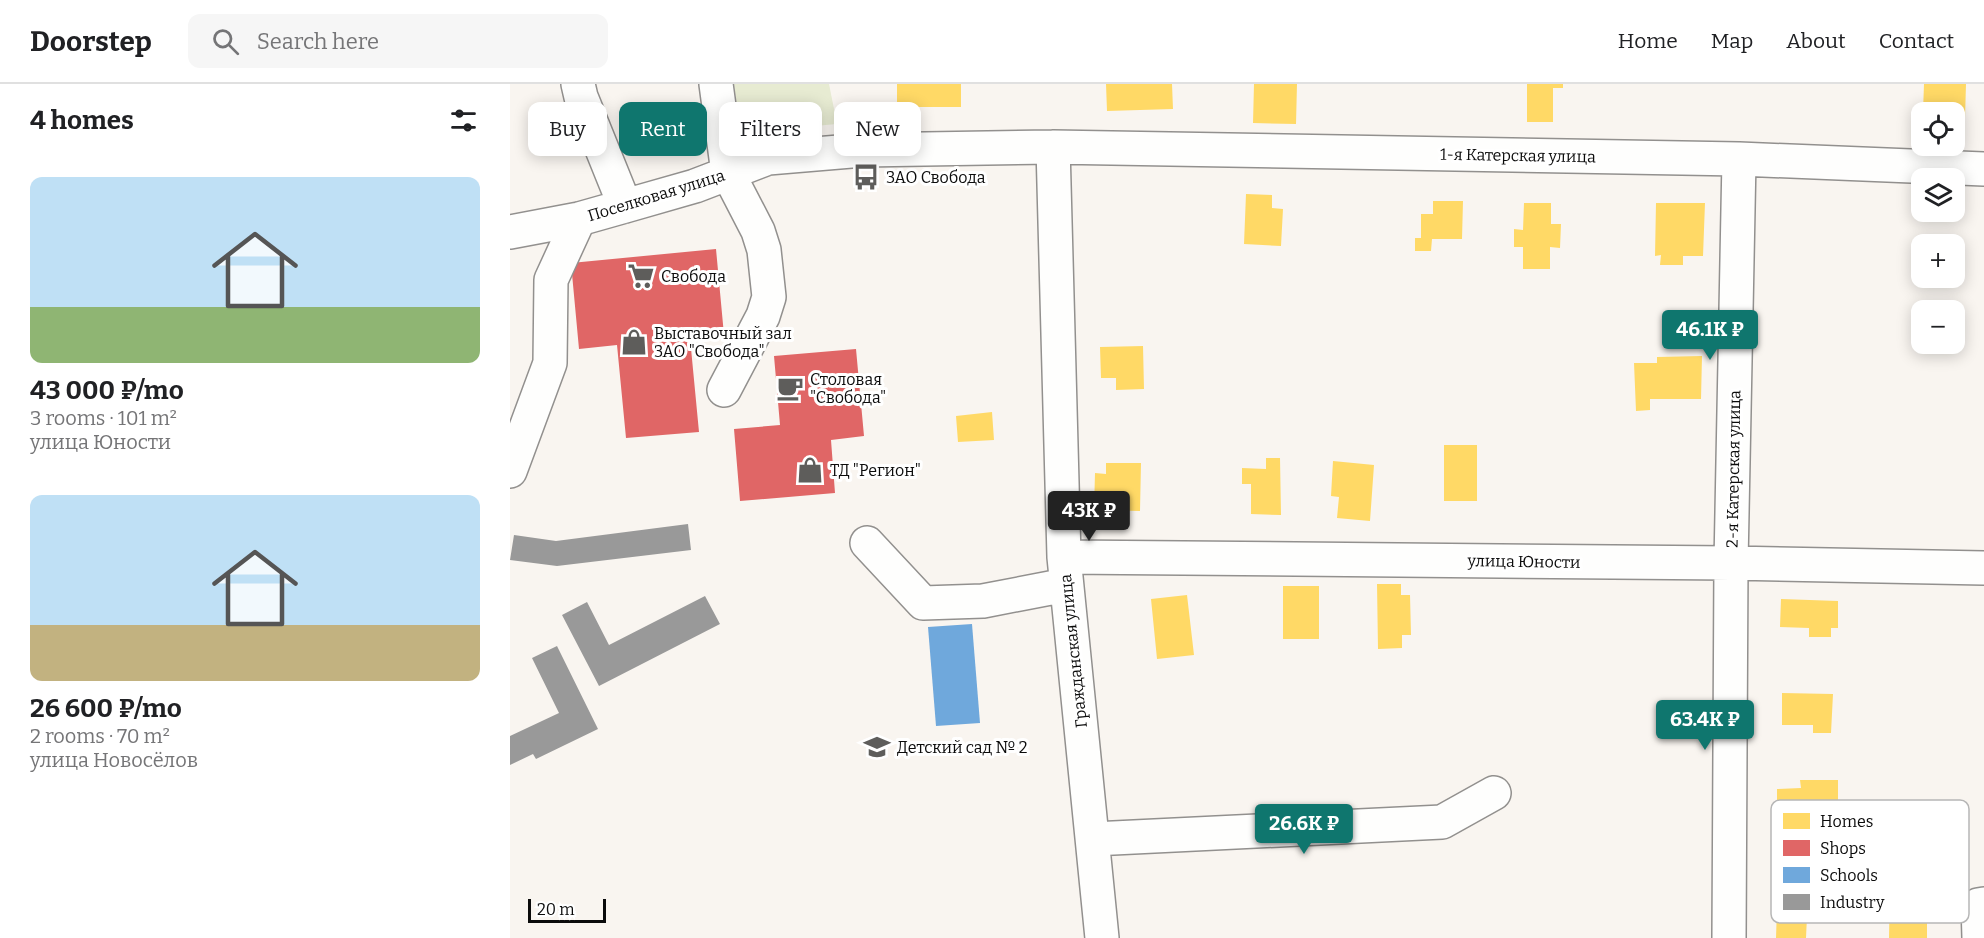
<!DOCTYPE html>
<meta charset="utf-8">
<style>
:root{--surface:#fff;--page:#f6f6f6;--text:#202124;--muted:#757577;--line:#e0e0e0;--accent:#0f766e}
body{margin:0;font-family:Bitter,serif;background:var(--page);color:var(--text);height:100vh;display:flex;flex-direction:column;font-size:22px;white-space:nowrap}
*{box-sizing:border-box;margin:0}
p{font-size:20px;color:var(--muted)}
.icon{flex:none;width:33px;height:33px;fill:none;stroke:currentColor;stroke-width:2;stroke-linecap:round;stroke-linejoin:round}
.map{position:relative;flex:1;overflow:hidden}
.drawer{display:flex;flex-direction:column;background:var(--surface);width:510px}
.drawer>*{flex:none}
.guide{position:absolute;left:18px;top:18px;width:570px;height:54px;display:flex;gap:12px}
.buttons{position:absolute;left:1401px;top:18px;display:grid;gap:12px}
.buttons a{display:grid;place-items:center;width:54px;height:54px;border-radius:12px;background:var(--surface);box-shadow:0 3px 15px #0003;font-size:30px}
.scale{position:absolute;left:18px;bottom:15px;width:78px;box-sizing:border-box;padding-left:6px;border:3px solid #0b0b0b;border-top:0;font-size:16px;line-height:21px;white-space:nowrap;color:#0b0b0b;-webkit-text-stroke:4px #fff;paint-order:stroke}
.price{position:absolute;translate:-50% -51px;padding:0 14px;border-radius:6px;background:var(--accent);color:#fff;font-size:20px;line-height:39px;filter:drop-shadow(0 2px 3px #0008)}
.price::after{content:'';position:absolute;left:50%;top:36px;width:18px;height:14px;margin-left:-9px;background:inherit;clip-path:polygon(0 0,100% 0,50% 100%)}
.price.active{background:#222;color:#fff}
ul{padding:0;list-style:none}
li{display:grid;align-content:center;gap:12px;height:318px;padding:0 30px}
li span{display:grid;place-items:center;height:186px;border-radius:12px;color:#555}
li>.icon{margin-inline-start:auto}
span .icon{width:108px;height:108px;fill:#fffc;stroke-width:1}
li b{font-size:26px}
h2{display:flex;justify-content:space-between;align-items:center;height:72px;padding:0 30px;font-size:26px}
.pill{padding:0 21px;border-radius:12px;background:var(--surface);box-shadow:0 3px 15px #0003;font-size:21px;line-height:54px}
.pill.active{background:var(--accent);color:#fff}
header{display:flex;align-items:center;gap:36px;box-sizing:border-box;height:84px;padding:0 30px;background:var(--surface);border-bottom:2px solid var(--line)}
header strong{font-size:28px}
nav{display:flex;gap:33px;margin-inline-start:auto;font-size:21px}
.search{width:420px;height:54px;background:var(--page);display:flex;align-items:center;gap:15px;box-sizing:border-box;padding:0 21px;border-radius:12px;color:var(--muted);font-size:22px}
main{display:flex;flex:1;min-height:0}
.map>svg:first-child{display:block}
</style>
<header>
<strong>Doorstep</strong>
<div class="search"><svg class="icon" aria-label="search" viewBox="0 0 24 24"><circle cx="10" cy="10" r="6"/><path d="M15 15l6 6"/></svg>Search here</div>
<nav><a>Home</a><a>Map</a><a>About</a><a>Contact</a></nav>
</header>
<main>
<section class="drawer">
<h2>4 homes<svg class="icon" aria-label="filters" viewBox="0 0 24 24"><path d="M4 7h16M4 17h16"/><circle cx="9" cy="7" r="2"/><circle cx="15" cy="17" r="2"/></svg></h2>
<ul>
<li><span style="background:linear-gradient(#bfe0f5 70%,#8fb573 0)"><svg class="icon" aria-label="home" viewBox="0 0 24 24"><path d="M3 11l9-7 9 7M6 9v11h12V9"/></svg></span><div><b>43 000 ₽/mo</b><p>3 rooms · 101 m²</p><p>улица Юности</p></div></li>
<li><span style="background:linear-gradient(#bfe0f5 70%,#c2b280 0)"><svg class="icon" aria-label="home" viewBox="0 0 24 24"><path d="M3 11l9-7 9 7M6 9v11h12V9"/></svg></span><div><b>26 600 ₽/mo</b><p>2 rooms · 70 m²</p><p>улица Новосёлов</p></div></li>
</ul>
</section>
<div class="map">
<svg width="1474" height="854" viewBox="0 0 1474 854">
<rect width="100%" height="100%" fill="#f9f5f0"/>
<path fill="#e7ebd2" d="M224,0H319L327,40L250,47L234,42L228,30Z"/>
<path fill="#ffd966" d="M387,0H451V23H387Z
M596,0H662L663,25L597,27Z
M744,0H787L786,40L743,39Z
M1017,0H1053V4H1043V38H1017Z
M1414,0H1456L1455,34L1444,33V28H1413Z
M736,110L762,111V124L773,125L771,162L734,160Z
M923,117H953L952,155H922L921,167H905V154H911V130H923Z
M1014,119H1041V140H1051L1050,164L1040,163V185H1013V163H1004V145L1013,146Z
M1146,119H1195L1193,172H1173V181H1150L1151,171L1145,172Z
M633,262L634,305L606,306V294H591L590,263Z
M1192,272L1191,315H1140V326L1126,327L1124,279H1147V273Z
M482,328L484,356L448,358L446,332Z
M934,361H967V417H934Z
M756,374H770L771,431L741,430V400H732V384L756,385Z
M823,377L864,381L860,437L827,434L829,413L821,412Z
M596,379H631L630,427L584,426L585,389L596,390Z
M867,500H891V511H900L901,551H892V564L868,565Z
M773,502H809V555H773Z
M677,511L684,571L647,575L641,515Z
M1271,515L1328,517V544H1321V553H1299V544L1270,543Z
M1272,609L1323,610L1321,649H1303V641H1272Z
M1290,696H1328V720H1311V739L1267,740V705L1291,704Z
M1268,792L1299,793L1297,814H1305V832H1297L1296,854H1266Z
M1380,799H1426L1425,837H1417V854H1379Z"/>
<path fill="#e06666" d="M206,165L214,251L180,254L189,348L116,354L107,261L69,265L61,179Z
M346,265L354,352L321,356L325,409L230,417L224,345L270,341L264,272Z"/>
<path fill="#6fa8dc" d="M462,540L470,639L426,642L418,543Z"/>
<path fill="#999" d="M178,440L181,466L47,482L0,476L4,451L46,457Z
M195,512L210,540L89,602L52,531L77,518L99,561Z
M47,562L88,645L26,675L23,670L0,681V652L49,629L22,574Z"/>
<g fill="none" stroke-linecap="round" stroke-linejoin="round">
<g stroke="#92908e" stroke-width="36">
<path id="minor" d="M68,0L71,13L115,122
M206,0L218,89L248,147L254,166L259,213L253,232L214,306
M543,63L554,473L592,854
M0,148L69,135L115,122L185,102L258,74L353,66L543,63L1229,75L1474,85
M0,387L40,279L41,196L69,135
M357,459L413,519L473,517L556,501
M554,473L1221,479L1474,484
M583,755L932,738L984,709
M1219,854L1221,479L1229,75
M1469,854L1468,821L1474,820"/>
</g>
<use href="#minor" stroke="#fefefd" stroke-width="33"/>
</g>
<defs>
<g id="bus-bare" transform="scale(2.07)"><path d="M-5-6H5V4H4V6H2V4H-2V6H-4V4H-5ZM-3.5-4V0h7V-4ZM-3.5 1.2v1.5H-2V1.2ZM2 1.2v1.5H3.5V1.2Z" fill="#5e5d5b" stroke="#fff" stroke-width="2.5" paint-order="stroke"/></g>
<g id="supermarket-bare" transform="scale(2.07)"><path d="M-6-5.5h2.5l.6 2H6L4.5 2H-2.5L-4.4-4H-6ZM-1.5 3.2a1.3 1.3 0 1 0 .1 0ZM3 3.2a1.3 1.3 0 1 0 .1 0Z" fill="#5e5d5b" stroke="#fff" stroke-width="2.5" paint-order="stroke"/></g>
<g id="shop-bare" transform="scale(2.07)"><path d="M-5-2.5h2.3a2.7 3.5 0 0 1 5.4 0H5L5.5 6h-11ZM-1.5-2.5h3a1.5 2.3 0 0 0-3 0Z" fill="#5e5d5b" stroke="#fff" stroke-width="2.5" paint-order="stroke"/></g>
<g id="cafe-bare" transform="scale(2.07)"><path d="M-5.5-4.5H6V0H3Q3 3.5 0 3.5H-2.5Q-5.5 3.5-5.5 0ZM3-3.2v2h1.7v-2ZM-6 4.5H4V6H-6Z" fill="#5e5d5b" stroke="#fff" stroke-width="2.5" paint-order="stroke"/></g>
<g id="school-bare" transform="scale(2.07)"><path d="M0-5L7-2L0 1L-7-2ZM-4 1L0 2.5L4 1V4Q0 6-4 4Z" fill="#5e5d5b" stroke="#fff" stroke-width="2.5" paint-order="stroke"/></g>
</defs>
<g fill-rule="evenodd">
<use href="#bus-bare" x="356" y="93"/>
<use href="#supermarket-bare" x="131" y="192"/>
<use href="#shop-bare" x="124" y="258"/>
<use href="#cafe-bare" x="280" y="304"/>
<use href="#shop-bare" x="300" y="386"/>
<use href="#school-bare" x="367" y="663"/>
</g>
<g text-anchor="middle" stroke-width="6" stroke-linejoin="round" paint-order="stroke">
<g font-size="16" fill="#0b0b0b" stroke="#fff">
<text transform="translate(1008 71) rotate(1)" y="6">1-я Катерская улица</text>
<text transform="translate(146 111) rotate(-17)" y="6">Поселковая улица</text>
<text transform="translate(1223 385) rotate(-89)" y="6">2-я Катерская улица</text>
<text transform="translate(1014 477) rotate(1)" y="6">улица Юности</text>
<text transform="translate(563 567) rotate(-96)" y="6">Гражданская улица</text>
</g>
<g font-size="16" fill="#0b0b0b" stroke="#fff" text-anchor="start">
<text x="376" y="99">ЗАО Свобода</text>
<text x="151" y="198">Свобода</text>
<text x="144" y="255">Выставочный зал<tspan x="144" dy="18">ЗАО "Свобода"</tspan></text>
<text x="300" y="301">Столовая<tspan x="300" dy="18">"Свобода"</tspan></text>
<text x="320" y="392">ТД "Регион"</text>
<text x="387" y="669">Детский сад № 2</text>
</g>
</g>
<rect x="1261" y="716" width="198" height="123" rx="9" fill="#fff" stroke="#b6b6b6" stroke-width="1.5"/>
<rect x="1273" y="729" width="27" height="16" fill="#ffd966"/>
<rect x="1273" y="756" width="27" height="16" fill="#e06666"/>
<rect x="1273" y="783" width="27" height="16" fill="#6fa8dc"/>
<rect x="1273" y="810" width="27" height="16" fill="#999"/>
<g font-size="16" fill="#0b0b0b">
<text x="1310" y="743">Homes</text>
<text x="1310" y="770">Shops</text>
<text x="1310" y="797">Schools</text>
<text x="1310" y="824">Industry</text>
</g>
</svg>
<div class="buttons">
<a><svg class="icon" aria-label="locate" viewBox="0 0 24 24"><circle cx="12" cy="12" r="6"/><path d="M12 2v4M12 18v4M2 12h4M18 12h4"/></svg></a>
<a><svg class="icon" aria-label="layers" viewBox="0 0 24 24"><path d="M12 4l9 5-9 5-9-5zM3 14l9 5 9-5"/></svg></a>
<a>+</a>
<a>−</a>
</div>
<div class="scale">20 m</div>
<b class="price" style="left:1200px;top:277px">46.1K ₽</b>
<b class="price active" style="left:579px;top:458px">43K ₽</b>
<b class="price" style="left:1195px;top:667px">63.4K ₽</b>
<b class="price" style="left:794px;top:771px">26.6K ₽</b>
<div class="guide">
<a class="pill">Buy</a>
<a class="pill active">Rent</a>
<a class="pill">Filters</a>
<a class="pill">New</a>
</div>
</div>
</main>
